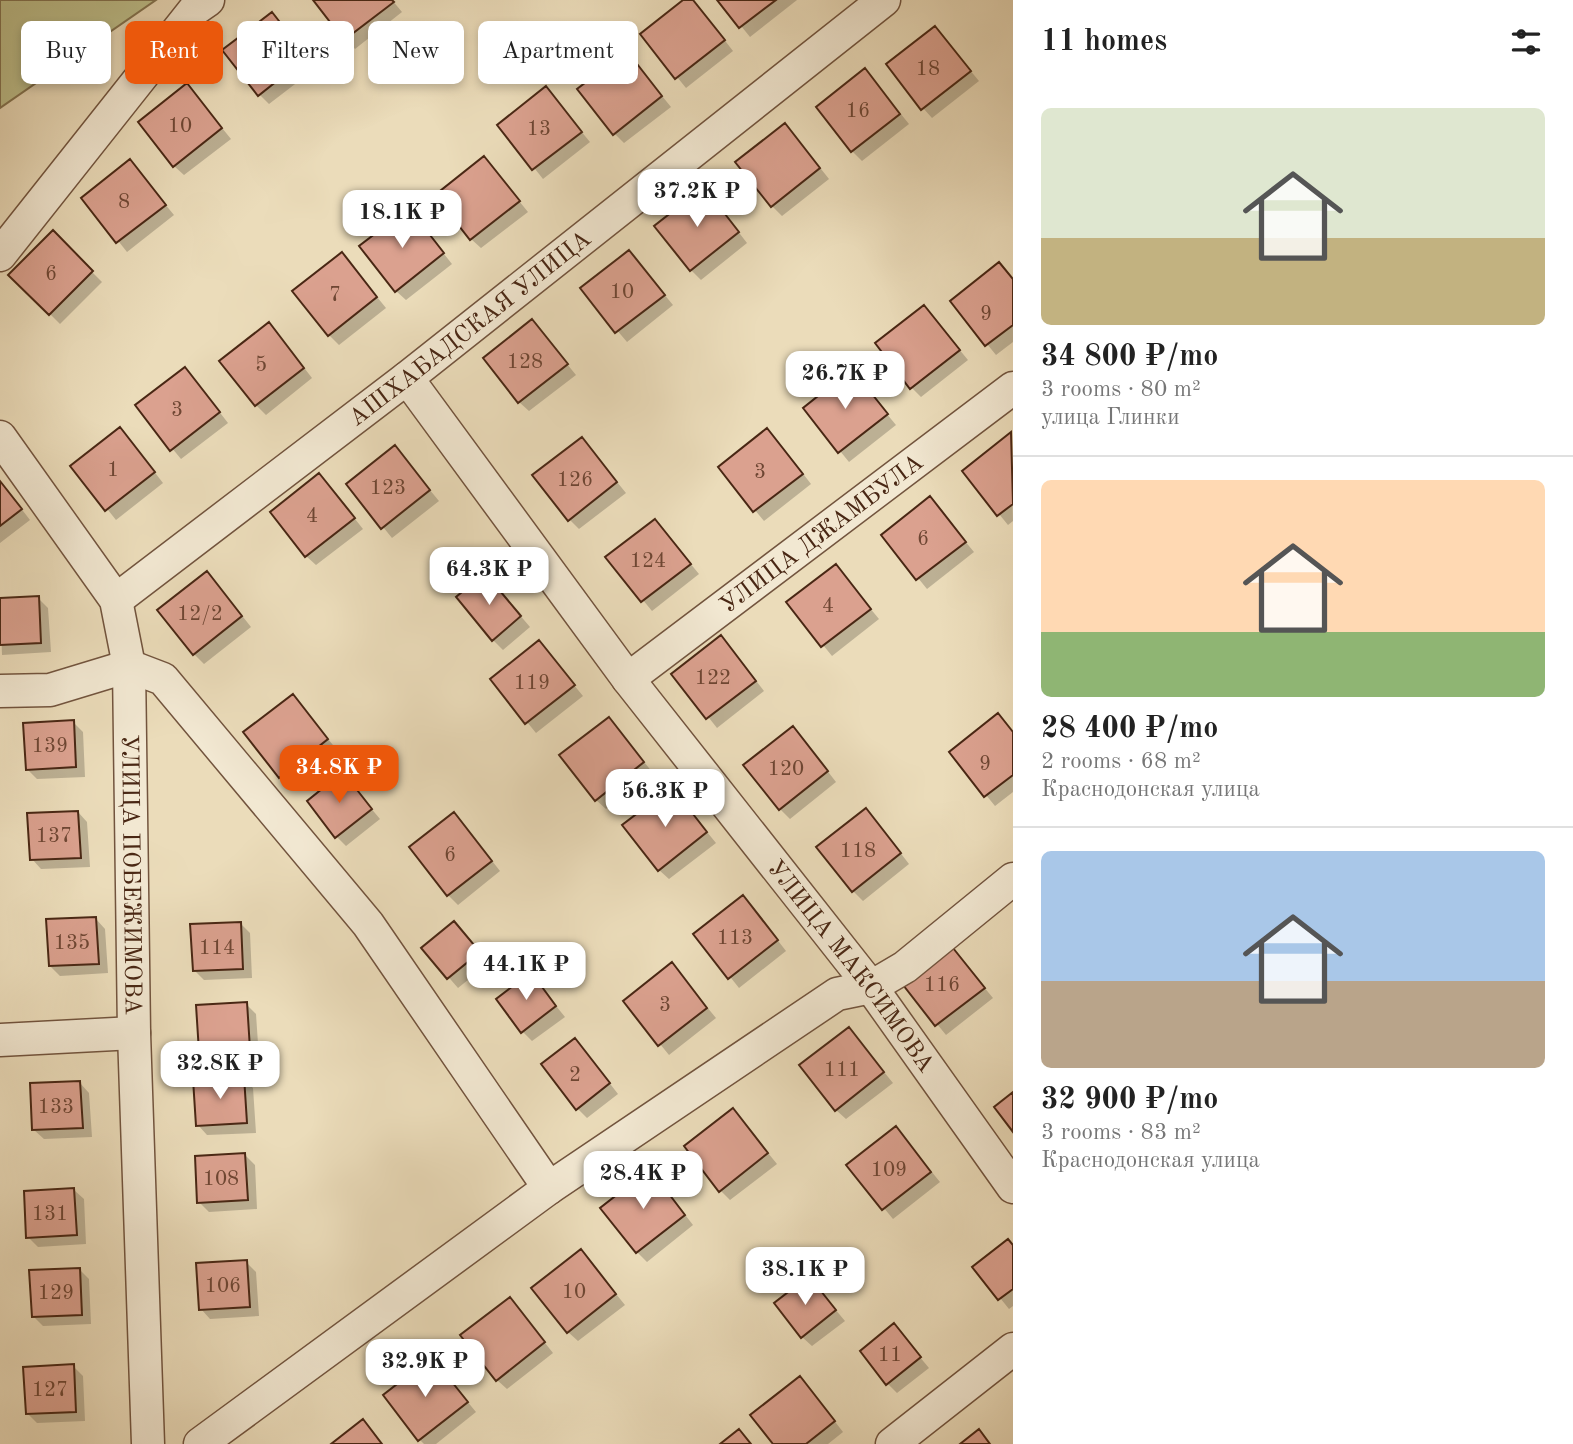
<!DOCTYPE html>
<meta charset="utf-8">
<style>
:root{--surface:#fff;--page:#f6f6f6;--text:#222;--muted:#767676;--line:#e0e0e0;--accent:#ea580c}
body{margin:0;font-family:"Old Standard TT",serif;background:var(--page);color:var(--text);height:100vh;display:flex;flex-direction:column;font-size:26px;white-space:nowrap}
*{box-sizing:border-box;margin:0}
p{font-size:23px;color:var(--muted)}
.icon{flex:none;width:38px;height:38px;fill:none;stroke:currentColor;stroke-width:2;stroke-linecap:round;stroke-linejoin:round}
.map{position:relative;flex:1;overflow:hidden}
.side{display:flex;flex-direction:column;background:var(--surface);width:560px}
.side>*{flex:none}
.banner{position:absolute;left:21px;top:21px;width:665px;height:63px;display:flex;gap:14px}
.price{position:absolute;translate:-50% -60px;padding:0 16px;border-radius:14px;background:#fff;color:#222;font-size:23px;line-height:46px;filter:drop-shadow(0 2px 4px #0008)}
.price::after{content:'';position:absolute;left:50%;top:42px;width:21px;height:16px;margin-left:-10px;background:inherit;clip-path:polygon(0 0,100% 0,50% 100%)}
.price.selected{background:var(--accent);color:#fff}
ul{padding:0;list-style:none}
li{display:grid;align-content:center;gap:14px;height:371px;padding:0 28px}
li+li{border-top:2px solid var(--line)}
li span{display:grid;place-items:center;height:217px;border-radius:10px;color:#555}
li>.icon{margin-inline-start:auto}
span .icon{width:126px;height:126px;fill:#fffc;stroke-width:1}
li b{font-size:30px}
h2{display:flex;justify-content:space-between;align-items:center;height:84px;padding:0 28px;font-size:30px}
.tag{padding:0 24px;border-radius:10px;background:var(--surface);box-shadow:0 4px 10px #0003;font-size:24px;line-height:63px}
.tag.selected{background:var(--accent);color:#fff}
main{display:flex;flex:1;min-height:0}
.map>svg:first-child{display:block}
</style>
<main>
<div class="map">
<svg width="1013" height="1444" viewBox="0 0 1013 1444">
<rect width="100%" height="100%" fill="#ebdcba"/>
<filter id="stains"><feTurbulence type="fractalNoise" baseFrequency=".00286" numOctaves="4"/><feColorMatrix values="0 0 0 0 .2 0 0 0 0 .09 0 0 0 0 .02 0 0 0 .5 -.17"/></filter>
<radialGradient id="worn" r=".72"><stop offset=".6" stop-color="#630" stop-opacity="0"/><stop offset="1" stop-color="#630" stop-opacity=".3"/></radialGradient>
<path fill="#bdbf8b" stroke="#837350" stroke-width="2" d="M0,0H156L0,108Z"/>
<path fill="#0003" d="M315,0H392L402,12L355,49Z
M686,0H692L699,7L733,51L686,88L642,34Z
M720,0H797L750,37Z
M272,14L316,68L269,104L259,94Z
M935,28L979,81L932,118L923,108Z
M627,53L671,107L624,143L614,133Z
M865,70L909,124L862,161L852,151Z
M187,85L231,139L184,175L174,166Z
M546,89L590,142L543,179L500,125Z
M794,135L829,179L782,216L772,206Z
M484,158L528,212L481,248L471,239Z
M130,162L174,215L127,252L84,198Z
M713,199L747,243L701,280L691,270Z
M409,210L452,264L406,300L396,291Z
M53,233L102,282L60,324L11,275Z
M629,252L673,305L627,342L582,289Z
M342,254L386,308L339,345L329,335Z
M999,264L1013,279V342L996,355L952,301Z
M924,307L968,360L921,397L912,388Z
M532,321L576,375L529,411L519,402Z
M278,334L312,378L266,415L256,405Z
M852,372L896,425L849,462L805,408Z
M194,379L228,423L181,459L137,406Z
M1011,435L1013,521L1008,525L964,471Z
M129,439L163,483L116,520L73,466Z
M582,439L626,493L579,529L569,519Z
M777,440L811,484L764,521L720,468Z
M395,448L439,501L392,538L348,484Z
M0,481L30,520L0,543Z
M328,485L363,529L316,565L306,556Z
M930,499L974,552L927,589L883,535Z
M655,521L699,574L652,611L608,558Z
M835,566L879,619L832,656L788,602Z
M216,583L251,627L204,664L194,654Z
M494,585L530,627L503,650L493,640Z
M38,598L48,608L51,652L2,655L0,600Z
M539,643L583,696L536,733L492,679Z
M730,647L764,691L717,728L674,674Z
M293,696L337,750L290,786L280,776Z
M609,719L653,773L606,809L596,800Z
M73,722L83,732L85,777L37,779L27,769Z
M1013,732V792L995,806L951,752Z
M802,738L836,782L790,819L780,809Z
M343,775L380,819L346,846L337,837Z
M672,789L716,843L669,879L659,870Z
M78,812L87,822L90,867L41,869L32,859Z
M875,820L909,864L863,901L853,891Z
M463,824L500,871L458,905L448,895Z
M752,907L786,951L739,988L696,934Z
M96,919L105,929L108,973L60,976L50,966Z
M240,923L250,933L252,978L204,980L194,970Z
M464,933L489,963L458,988L424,949Z
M949,945L993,998L946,1035L902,981Z
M672,965L716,1018L669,1055L625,1001Z
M531,975L565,1017L532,1041L522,1031Z
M246,1004L256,1014L259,1058L210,1061L201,1051Z
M849,1029L893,1083L846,1119L836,1110Z
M584,1050L618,1094L587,1118L577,1108Z
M243,1078L253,1088L256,1133L207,1135L198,1125Z
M80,1083L89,1093L92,1137L44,1139L34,1130Z
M733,1110L777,1164L730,1200L720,1190Z
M905,1139L940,1182L893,1219L849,1166Z
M245,1155L255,1165L257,1209L209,1212L199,1202Z
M659,1181L693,1225L647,1262L637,1252Z
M74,1190L84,1199L86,1244L38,1247L28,1237Z
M1013,1246V1306L1009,1309L975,1267Z
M581,1251L625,1305L578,1341L568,1332Z
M246,1262L256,1272L259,1316L210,1319L201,1309Z
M79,1269L89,1279L91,1324L43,1326L33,1316Z
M809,1278L845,1321L812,1346L802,1337Z
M510,1299L553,1353L507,1389L497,1380Z
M894,1326L929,1368L897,1393L888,1384Z
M432,1359L476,1412L436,1444H424L420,1440Z
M73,1366L83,1376L85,1421L37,1423L27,1413Z
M809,1388L843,1432L828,1444H775Z"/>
<path fill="#dba18f" stroke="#492714" stroke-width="2" d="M313,0H392L394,2L344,40Z
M683,0H693L725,40L675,79L640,34Z
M717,0H776L739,28Z
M272,12L307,57L258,96L222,50Z
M935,26L971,71L921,110L886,64Z
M627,51L662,96L613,135L577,89Z
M865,68L900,114L851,152L816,107Z
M187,83L222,128L173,167L138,122Z
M546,86L582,132L532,170L497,125Z
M785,123L820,168L771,207L735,162Z
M484,156L520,201L470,240L435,195Z
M130,159L166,205L116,243L81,198Z
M704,187L739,232L690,271L654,226Z
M409,208L444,253L395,292L359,246Z
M53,230L93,271L49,315L8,275Z
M629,250L665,295L615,333L580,288Z
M342,252L377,297L328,336L292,291Z
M999,262L1013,279V325L985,346L950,301Z
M924,305L960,350L910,389L875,343Z
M532,319L568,364L518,403L483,358Z
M269,322L304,368L255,406L219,361Z
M185,367L220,412L170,451L135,405Z
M852,369L888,414L838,453L803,408Z
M120,427L155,472L105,511L70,466Z
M767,428L803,474L753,512L718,467Z
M1011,432L1013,504L997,516L962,471Z
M582,437L617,482L568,521L532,475Z
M395,445L430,490L381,529L346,484Z
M319,473L355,518L305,557L270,512Z
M0,481L22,509L0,526Z
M930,496L966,542L916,580L881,535Z
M655,519L691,564L641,602L605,557Z
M836,564L871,609L821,647L786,602Z
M207,571L242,616L193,655L157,610Z
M485,573L521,616L492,641L456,597Z
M39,596L41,643L0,645V598Z
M721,635L756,681L706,719L671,674Z
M539,640L575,685L525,724L490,679Z
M293,694L328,739L279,778L243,732Z
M998,713L1013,732V775L984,797L949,752Z
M609,717L644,762L595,801L559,755Z
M74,720L76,767L26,770L23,723Z
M793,726L828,771L779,810L743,765Z
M343,772L372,809L335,838L307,801Z
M672,787L707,832L658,871L622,825Z
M866,808L901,853L852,892L816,847Z
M78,811L81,858L30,860L27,813Z
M454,812L492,861L447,896L409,847Z
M743,895L778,940L728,979L693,934Z
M96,917L99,964L49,966L46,919Z
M454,921L480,952L447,979L421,948Z
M241,922L243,969L193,971L190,924Z
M949,943L985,988L935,1026L900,981Z
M672,962L707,1008L658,1046L623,1001Z
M531,972L556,1006L521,1033L496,999Z
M247,1002L250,1049L199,1052L196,1005Z
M849,1027L884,1072L835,1111L799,1065Z
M575,1038L610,1083L576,1110L541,1064Z
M244,1076L247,1123L196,1126L193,1079Z
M80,1081L83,1128L32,1130L30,1083Z
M1013,1092V1132L994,1107Z
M733,1108L768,1153L719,1192L684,1146Z
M896,1126L931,1172L882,1210L846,1165Z
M245,1153L248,1200L197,1203L195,1156Z
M650,1169L685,1215L636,1253L600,1208Z
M74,1188L77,1235L26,1238L24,1191Z
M1008,1239L1013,1245V1289L998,1300L972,1267Z
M581,1249L616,1294L567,1333L531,1288Z
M247,1260L250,1307L199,1310L196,1263Z
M80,1268L82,1315L32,1317L29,1270Z
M809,1276L836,1310L801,1338L774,1303Z
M510,1297L545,1342L496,1381L460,1335Z
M894,1323L921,1357L886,1385L860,1351Z
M432,1357L468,1402L418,1441L383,1395Z
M74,1364L76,1412L26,1414L23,1367Z
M800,1376L835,1421L806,1444H773L750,1415Z
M363,1419L382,1444H331Z
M739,1429L751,1444H720Z
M979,1429L990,1444H960Z"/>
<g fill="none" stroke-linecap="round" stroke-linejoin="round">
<g stroke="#72543e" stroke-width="35">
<g id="minor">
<path d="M0,255L195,9L208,0"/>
<path id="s1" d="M407,378L628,679L871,987L1013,1187"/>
<path id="s2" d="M0,437L116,600L129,666L134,1033L148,1444"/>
<path id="s3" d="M116,600L407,378L884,0"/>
<path id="s4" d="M628,679L1013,388"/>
<path d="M0,691L50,690L129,666L163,679L368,924L549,1188"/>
<path d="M0,1040L134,1033"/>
<path d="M200,1444L549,1188L837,994L871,987L905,967L1013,879"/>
<path d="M892,1444L1013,1349"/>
</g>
</g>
<use href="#minor" stroke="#f2e8d2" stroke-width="32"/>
</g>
<g text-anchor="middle" stroke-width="5" stroke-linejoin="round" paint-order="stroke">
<g font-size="21" fill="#6e4633">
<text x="928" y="75">18</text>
<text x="858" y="117">16</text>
<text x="180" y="132">10</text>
<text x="539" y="135">13</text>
<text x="124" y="208">8</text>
<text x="51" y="280">6</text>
<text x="622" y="298">10</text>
<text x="335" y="301">7</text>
<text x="986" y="320">9</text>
<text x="525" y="368">128</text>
<text x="261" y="371">5</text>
<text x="177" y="416">3</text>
<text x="113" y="476">1</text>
<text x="760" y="478">3</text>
<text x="575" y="486">126</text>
<text x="388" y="494">123</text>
<text x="312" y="522">4</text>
<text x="923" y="545">6</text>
<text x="648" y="567">124</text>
<text x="828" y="612">4</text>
<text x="200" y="620">12/2</text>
<text x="713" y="684">122</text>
<text x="532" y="689">119</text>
<text x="50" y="752">139</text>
<text x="985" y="770">9</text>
<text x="786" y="775">120</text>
<text x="54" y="842">137</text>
<text x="858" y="857">118</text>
<text x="450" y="861">6</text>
<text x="735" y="944">113</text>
<text x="72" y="949">135</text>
<text x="217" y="954">114</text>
<text x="942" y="991">116</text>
<text x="665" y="1011">3</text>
<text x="842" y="1076">111</text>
<text x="575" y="1081">2</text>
<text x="56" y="1113">133</text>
<text x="889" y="1176">109</text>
<text x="221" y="1185">108</text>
<text x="50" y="1220">131</text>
<text x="223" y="1292">106</text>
<text x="574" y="1298">10</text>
<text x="56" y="1299">129</text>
<text x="890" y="1361">11</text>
<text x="50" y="1396">127</text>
</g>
<g font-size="24" fill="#492714" stroke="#f2e8d2">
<text dy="8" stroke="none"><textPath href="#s3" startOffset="446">АШХАБАДСКАЯ УЛИЦА</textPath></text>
<text dy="8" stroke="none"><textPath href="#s4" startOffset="242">УЛИЦА ДЖАМБУЛА</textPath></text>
<text dy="8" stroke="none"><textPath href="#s2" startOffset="476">УЛИЦА ПОБЕЖИМОВА</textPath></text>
<text dy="8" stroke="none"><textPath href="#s1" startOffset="737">УЛИЦА МАКСИМОВА</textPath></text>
</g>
</g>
<rect width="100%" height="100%" filter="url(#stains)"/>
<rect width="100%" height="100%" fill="url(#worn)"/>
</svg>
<b class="price" style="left:697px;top:229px">37.2K ₽</b>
<b class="price" style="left:402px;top:250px">18.1K ₽</b>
<b class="price" style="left:845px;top:411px">26.7K ₽</b>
<b class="price" style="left:489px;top:607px">64.3K ₽</b>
<b class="price selected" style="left:339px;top:805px">34.8K ₽</b>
<b class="price" style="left:665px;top:829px">56.3K ₽</b>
<b class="price" style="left:526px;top:1002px">44.1K ₽</b>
<b class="price" style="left:220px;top:1101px">32.8K ₽</b>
<b class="price" style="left:643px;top:1211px">28.4K ₽</b>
<b class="price" style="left:805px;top:1307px">38.1K ₽</b>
<b class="price" style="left:425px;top:1399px">32.9K ₽</b>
<div class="banner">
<a class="tag">Buy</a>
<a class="tag selected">Rent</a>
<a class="tag">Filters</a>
<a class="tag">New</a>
<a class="tag">Apartment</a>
</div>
</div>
<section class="side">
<h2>11 homes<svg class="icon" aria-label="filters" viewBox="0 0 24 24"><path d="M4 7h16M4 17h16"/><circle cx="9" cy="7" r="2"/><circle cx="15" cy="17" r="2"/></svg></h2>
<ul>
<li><span style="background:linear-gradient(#dfe7d0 60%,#c2b280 0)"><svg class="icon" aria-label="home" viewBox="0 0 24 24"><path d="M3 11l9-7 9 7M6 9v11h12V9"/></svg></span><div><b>34 800 ₽/mo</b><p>3 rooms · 80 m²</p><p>улица Глинки</p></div></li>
<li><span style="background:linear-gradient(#ffd9b3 70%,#8fb573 0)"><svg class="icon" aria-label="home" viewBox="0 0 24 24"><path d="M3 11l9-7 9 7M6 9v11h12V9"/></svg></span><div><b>28 400 ₽/mo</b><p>2 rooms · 68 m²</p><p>Краснодонская улица</p></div></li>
<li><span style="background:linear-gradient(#a9c7e8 60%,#b9a48a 0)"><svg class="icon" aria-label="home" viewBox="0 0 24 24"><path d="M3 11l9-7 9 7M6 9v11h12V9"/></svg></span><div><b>32 900 ₽/mo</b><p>3 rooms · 83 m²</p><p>Краснодонская улица</p></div></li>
</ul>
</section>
</main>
